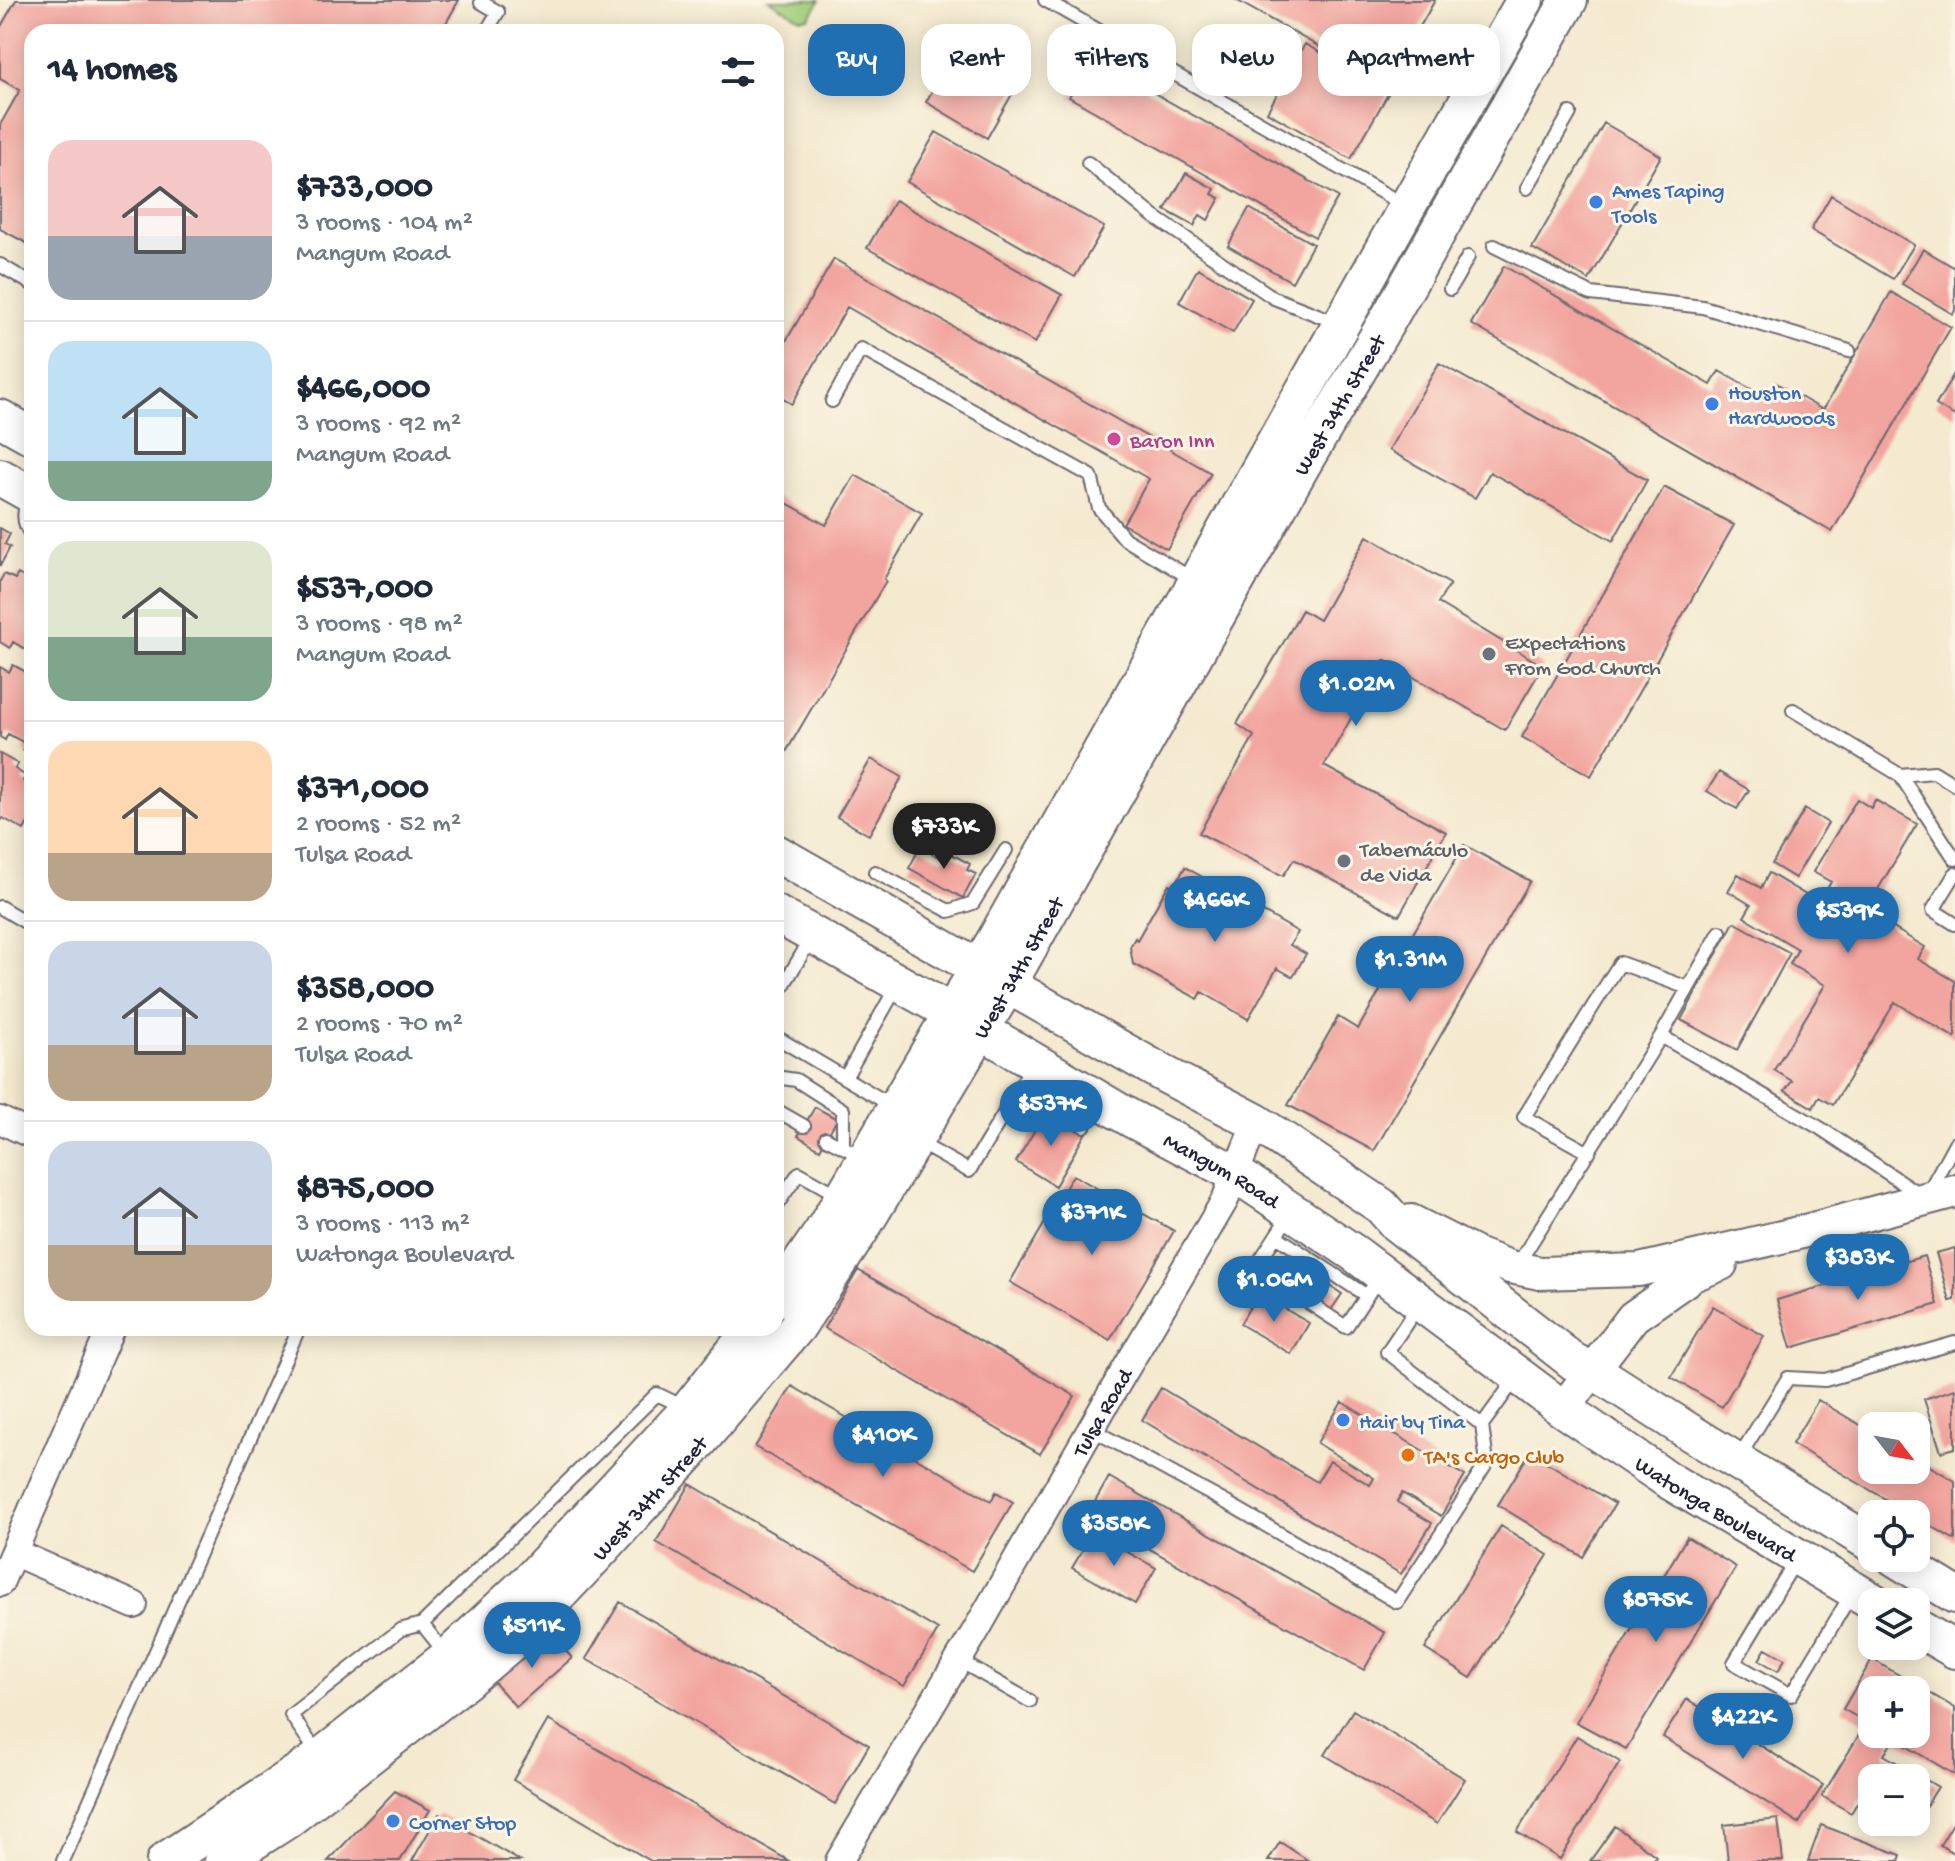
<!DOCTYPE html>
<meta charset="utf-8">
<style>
:root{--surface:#fff;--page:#f2f2f3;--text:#1f2937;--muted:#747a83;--line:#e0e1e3;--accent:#1f6fb2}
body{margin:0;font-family:"Gochi Hand",sans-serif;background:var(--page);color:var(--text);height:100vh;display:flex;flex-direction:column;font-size:30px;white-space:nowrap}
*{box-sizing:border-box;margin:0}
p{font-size:26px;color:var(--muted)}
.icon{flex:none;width:44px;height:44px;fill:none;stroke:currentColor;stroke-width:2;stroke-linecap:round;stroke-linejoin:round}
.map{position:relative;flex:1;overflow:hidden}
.panel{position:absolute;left:24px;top:24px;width:760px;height:1312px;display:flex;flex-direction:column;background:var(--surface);border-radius:24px;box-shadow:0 4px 20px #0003}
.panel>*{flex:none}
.banner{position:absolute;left:808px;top:24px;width:760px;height:72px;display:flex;gap:16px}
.needle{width:52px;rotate:121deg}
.fabs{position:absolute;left:1858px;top:1412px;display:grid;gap:16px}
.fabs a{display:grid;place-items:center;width:72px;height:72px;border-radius:16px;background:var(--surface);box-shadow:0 4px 20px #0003;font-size:40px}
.price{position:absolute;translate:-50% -68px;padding:0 18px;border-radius:28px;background:var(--accent);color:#fff;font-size:26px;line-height:52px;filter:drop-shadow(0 2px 4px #0008)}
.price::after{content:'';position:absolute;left:50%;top:48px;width:24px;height:18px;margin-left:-12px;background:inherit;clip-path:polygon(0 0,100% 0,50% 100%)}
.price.active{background:#222;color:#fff}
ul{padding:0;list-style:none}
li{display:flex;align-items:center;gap:24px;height:200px;padding:0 24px}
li+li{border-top:2px solid var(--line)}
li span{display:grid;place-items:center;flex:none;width:224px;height:160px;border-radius:24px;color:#555}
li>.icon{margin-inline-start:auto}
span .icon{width:96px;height:96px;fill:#fffc;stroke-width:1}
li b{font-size:34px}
h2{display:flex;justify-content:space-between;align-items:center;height:96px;padding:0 24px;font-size:34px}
.chip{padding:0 28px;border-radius:24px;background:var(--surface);box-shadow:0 4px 20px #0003;font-size:28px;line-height:72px}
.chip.active{background:var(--accent);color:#fff}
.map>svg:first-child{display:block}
</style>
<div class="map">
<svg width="1955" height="1861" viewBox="0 0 1955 1861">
<rect width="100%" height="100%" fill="#fcf5e5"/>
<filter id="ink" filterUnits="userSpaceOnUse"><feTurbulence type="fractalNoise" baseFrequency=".0125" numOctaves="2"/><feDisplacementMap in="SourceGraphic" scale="16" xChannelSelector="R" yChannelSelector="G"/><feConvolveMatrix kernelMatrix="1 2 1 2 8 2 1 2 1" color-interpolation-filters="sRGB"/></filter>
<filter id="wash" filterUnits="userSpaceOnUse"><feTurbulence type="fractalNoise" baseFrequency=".006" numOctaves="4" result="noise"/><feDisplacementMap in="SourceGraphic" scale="32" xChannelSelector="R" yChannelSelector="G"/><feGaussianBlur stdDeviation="1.8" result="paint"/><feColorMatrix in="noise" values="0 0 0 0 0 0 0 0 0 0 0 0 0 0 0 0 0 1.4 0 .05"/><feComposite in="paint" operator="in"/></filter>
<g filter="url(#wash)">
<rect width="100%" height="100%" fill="#f4ead0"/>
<path fill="#a1ce7c" stroke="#62785c" stroke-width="2" d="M769,0H820L809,18H800Z"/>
<g id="blocks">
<path fill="#f2a49e" d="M16,0H459L441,32H32V246L0,229V125L20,90L0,79V28Z
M1236,0H1435L1387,85Z
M1305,44L1389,92L1351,159L1267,112Z
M953,54L1015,89L987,138L926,102Z
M1092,58L1338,197L1315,237L1069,97Z
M1604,123L1661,156L1589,280L1532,248Z
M936,132L1104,227L1075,277L907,182Z
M1186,173L1215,189L1212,194L1220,198L1208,220L1200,215L1194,226L1165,210Z
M1831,195L1914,245L1893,279L1811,230Z
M895,200L1062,295L1035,343L867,248Z
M1249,208L1313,244L1292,282L1228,246Z
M1923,249L1955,268V310L1953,314L1902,284Z
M834,259L1211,473L1167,549L1123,524L1149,479L847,307L792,404L776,395V358Z
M1504,266L1711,385L1719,371L1767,398L1776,383L1823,410L1891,292L1951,327L1832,532L1471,324Z
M1198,268L1252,299L1233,333L1179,302Z
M1439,363L1647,480L1613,541L1490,472L1475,498L1389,450Z
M1955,372V416L1936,405Z
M855,475L922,513L884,579L886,581L782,759L776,756V497L826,525Z
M1664,487L1734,525L1591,776L1522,737Z
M0,528L10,534L5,544L10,547L0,566Z
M1367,536L1450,584L1438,603L1543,666L1505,730L1384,660L1324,766L1446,832L1399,916L1294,859L1283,876L1199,833L1254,736L1237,724L1302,610L1319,620Z
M4,574L15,579L18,574L32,582V653L13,642L10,648L0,642V581Z
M13,665L32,675V755L23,750L26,744L8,734L5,740L0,737V667L9,672Z
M0,754L18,764L15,769L26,776L23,781L32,786V820L30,819L24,830L3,818L0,822Z
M871,759L902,777L869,835L837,817Z
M1719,772L1749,790L1737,809L1707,791Z
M1857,799L1871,808L1875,800L1917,824L1865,911L1925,947L1918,959L1955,981V1038L1895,1002L1833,1105L1819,1097L1813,1108L1785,1091L1792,1081L1774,1070L1825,985L1790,964L1798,949L1744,917L1751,905L1728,891L1738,874L1761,888L1769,873L1851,922L1859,909L1827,889L1831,882L1813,872Z
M1805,809L1828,823L1795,878L1772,864Z
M1464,845L1530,881L1374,1151L1288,1105L1338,1017L1358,1029Z
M920,847L944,860L948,852L970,864L967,870L976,874L963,898L909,868Z
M1185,867L1298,932L1290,945L1306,954L1293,977L1277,968L1248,1019L1202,992L1198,999L1133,964L1130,947L1135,938L1137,940L1169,884L1174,887Z
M1734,922L1790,953L1737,1050L1681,1020Z
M815,1107L837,1119L820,1149L798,1136Z
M1046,1111L1085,1134L1055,1186L1016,1162Z
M1073,1175L1174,1231L1110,1340L1010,1282Z
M1955,1248V1300L1950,1301L1936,1253Z
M1924,1256L1938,1304L1791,1348L1777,1300Z
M1297,1263L1342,1294L1331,1310L1286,1279Z
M858,1270L1075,1396L1040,1454L824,1328Z
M1258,1293L1309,1323L1291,1354L1240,1324Z
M1713,1306L1764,1336L1722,1407L1671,1377Z
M792,1386L991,1501L996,1492L1013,1502L972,1571L755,1447Z
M1161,1388L1317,1482L1330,1461L1370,1485L1374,1478L1317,1443L1342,1402L1465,1476L1441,1516L1402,1493L1397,1502L1432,1523L1401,1574L1142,1420Z
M1955,1389V1448L1941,1452L1924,1399Z
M1818,1400L1872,1432V1470H1916V1458L1955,1481V1540L1916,1517V1514H1911L1792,1444Z
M1530,1452L1615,1504L1583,1557L1498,1505Z
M1109,1477L1385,1633L1364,1670L1088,1514Z
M690,1484L938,1630L904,1686L656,1542Z
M1501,1526L1548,1555L1471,1678L1425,1649Z
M1093,1533L1156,1568L1135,1604L1072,1568Z
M1687,1537L1736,1567L1626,1749L1576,1722Z
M620,1602L869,1745L835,1804L586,1659Z
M549,1632L572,1658L516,1707L493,1681Z
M1766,1648L1785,1659L1778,1671L1759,1660Z
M1872,1659L1955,1708V1775L1886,1734H1916V1690H1872V1726L1843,1709Z
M1687,1699L1823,1785L1799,1823L1663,1737Z
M1353,1710L1465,1779L1437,1824L1325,1755Z
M548,1720L789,1861H651L513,1780Z
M1865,1725L1872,1730V1734H1879L1892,1742L1884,1755L1938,1787L1912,1828L1902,1822H1916V1778H1872V1804L1861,1797L1851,1813L1822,1796Z
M1577,1736L1620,1762L1560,1859L1517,1832Z
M395,1791L430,1810L400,1861H328Z
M439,1814L520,1861H412Z
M1778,1819L1783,1861H1728L1724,1825Z
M1955,1820V1854L1940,1845Z
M1821,1825L1901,1855L1899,1861H1808Z
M1615,1826L1656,1856L1653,1861H1590Z
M1280,1842L1309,1861H1268Z"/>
</g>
</g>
<g filter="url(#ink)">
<use href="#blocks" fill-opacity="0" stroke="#6c686f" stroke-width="2"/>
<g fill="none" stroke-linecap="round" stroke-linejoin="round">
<g stroke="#6c686f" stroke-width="16">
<path id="service" d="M482,0L481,2L498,12L486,32
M1045,0L1404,205
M1088,163L1153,216L1274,298L1338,323
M1527,188L1570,113
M1494,246L1591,294L1703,307L1849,351
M0,265L32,284
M1450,289L1468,257
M832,401L861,349L1091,476L1099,508L1125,539L1194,580
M28,496C24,511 21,523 32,535
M1793,710L1900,775L1955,859
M1900,775L1934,772L1955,785
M875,872L949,911L973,903L1006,850
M1955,874L1933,910L1955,924
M0,907L32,926
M776,998L812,937
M1661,1036L1820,1128L1925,1198L1955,1143
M776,1037L894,1107
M1032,1065L1019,1089L1084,1126L1097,1103
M845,1078L897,986
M776,1082L782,1078L796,1080L843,1110V1147
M776,1110L804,1126
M826,1138L849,1150
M916,1141L969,1171L1019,1089
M1589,1153L1524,1117L1620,963L1688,988
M776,1206L799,1173L840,1196
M1290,1214L1255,1268L1346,1327L1380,1276
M1276,1236L1367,1296
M1516,1267L1661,1036L1720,932
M1418,1306L1387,1352L1482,1425L1516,1378
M1091,1429L1236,1508L1397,1602L1487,1463L1482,1425
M1739,1457L1788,1378L1825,1380L1955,1343
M1796,1560L1734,1663L1791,1695L1852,1593
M422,1624L446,1654
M958,1660L1030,1701
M318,1754L291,1715L400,1630L422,1624L657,1394L686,1408
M63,1861L299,1328"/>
</g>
<g stroke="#6c686f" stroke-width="30">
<g id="minor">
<path d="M0,1120L32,1135"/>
<path d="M15,1553L134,1605"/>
<path d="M0,1583L111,1328"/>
<path id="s1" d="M839,1861L978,1627L1111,1394L1225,1200L1256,1122"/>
</g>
</g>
<g stroke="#6c686f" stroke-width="36">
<path id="tertiary" d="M1411,1221L1476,1254L1510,1267L1540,1273L1639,1270L1794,1234L1955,1191
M1563,1409L1633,1317L1693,1275L1721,1264"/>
</g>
<g stroke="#6c686f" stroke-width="40">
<g id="secondary">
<path d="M0,418L32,436"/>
<path d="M0,477L32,495"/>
<path d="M776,853L1164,1074L1256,1122L1381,1206L1397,1224L1574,1362L1593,1370L1691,1433L1872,1544"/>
<path id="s2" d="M776,914L952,1013L1130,1118L1236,1174L1354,1253L1563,1409L1668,1480L1874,1602"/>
<path d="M776,1299L823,1231L994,942L1407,207L1525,0"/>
<path d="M1895,1558L1955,1595"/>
<path d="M1916,1627L1955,1650"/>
<path d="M165,1861L321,1757L448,1657L532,1578L689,1409L753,1328"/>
<path id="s3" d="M223,1861L287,1820L466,1681L518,1637L596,1555L690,1452L797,1327L860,1231L1007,986L1302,465L1390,316L1569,0"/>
</g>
</g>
<use href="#service" stroke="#fff" stroke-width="12"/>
<use href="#minor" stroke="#fff" stroke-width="26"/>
<use href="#tertiary" stroke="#fff" stroke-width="32"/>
<use href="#secondary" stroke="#fff" stroke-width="36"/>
</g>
</g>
<g fill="#3f7fe0" stroke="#fcf5e5" stroke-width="3">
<circle cx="1596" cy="202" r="8"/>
<circle cx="1712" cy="404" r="8"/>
<circle cx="1343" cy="1420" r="8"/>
<circle cx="393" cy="1821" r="8"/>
</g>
<circle fill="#d1479c" stroke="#fcf5e5" stroke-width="3" cx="1114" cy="439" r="8"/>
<g fill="#6b7280" stroke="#fcf5e5" stroke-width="3">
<circle cx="1489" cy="654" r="8"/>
<circle cx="1344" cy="861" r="8"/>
</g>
<circle fill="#e8710a" stroke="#fcf5e5" stroke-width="3" cx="1408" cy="1455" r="8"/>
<g text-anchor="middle" stroke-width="6" stroke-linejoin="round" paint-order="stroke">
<g font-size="22" fill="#366cbe" stroke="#fcf5e5" text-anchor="start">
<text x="1612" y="197">Ames Taping<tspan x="1612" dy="25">Tools</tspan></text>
<text x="1728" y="399">Houston<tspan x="1728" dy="25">Hardwoods</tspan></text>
<text x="1359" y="1428">Hair by Tina</text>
<text x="409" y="1829">Corner Stop</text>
</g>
<g font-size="22" fill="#22223b" stroke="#fcf5e5">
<text dy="8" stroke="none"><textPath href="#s3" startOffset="1858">West 34th Street</textPath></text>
<text dy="8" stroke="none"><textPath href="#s3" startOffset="1210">West 34th Street</textPath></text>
<text dy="8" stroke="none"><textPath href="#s2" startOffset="514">Mangum Road</textPath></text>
<text dy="8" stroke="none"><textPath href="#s1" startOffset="520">Tulsa Road</textPath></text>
<text dy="8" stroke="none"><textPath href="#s3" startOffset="562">West 34th Street</textPath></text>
<text dy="8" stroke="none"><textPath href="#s2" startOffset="1114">Watonga Boulevard</textPath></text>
</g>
<g font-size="22" fill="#b23c85" stroke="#fcf5e5" text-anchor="start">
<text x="1130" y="447">Baron Inn</text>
</g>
<g font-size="22" fill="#5b616d" stroke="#fcf5e5" text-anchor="start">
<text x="1505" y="649">Expectations<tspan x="1505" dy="25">From God Church</tspan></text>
<text x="1360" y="856">Tabernáculo<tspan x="1360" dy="25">de Vida</tspan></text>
</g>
<g font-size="22" fill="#c56008" stroke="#fcf5e5" text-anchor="start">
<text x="1424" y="1463">TA's Cargo Club</text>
</g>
</g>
</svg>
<div class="fabs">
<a><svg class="needle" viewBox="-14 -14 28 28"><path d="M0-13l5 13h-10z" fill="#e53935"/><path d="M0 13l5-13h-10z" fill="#747a83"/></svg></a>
<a><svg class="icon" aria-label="locate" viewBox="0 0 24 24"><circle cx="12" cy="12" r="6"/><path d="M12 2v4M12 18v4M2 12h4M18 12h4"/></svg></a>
<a><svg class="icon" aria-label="layers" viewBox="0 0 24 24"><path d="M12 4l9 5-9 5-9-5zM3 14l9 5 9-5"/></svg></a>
<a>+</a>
<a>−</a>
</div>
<b class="price" style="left:1356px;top:728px">$1.02M</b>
<b class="price active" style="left:944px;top:871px">$733K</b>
<b class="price" style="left:1215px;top:944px">$466K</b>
<b class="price" style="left:1848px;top:955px">$539K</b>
<b class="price" style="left:1410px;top:1004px">$1.31M</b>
<b class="price" style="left:1051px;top:1148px">$537K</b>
<b class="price" style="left:1092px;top:1257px">$371K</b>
<b class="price" style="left:1858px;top:1302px">$383K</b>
<b class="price" style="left:1274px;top:1324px">$1.06M</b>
<b class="price" style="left:883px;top:1479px">$410K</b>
<b class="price" style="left:1114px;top:1568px">$358K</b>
<b class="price" style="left:1656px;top:1644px">$875K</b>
<b class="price" style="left:532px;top:1670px">$511K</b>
<b class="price" style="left:1743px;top:1761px">$422K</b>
<div class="banner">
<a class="chip active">Buy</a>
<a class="chip">Rent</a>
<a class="chip">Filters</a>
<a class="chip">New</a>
<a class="chip">Apartment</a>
</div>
<section class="panel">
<h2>14 homes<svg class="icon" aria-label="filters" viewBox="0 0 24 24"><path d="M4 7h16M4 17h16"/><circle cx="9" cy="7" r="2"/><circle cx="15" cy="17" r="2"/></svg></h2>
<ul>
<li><span style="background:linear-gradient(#f6c9c9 60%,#9aa5b1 0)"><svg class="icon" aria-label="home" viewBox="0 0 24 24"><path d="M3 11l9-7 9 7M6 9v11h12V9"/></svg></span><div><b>$733,000</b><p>3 rooms · 104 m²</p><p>Mangum Road</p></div></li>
<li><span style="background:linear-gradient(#bfe0f5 75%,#7fa58c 0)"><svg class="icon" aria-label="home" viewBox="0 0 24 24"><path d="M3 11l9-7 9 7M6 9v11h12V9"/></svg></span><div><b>$466,000</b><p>3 rooms · 92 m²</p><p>Mangum Road</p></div></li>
<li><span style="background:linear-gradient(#dfe7d0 60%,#7fa58c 0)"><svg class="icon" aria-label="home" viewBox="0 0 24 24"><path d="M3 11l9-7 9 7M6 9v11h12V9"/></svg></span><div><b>$537,000</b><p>3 rooms · 98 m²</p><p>Mangum Road</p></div></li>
<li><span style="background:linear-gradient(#ffd9b3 70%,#b9a48a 0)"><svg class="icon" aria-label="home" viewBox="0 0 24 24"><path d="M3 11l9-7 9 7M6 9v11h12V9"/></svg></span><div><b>$371,000</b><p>2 rooms · 52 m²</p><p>Tulsa Road</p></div></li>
<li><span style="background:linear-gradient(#c9d6e8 65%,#b9a48a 0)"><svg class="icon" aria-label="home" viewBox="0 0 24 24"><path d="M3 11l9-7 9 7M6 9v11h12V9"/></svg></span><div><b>$358,000</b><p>2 rooms · 70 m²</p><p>Tulsa Road</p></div></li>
<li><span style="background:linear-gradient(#c9d6e8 65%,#b9a48a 0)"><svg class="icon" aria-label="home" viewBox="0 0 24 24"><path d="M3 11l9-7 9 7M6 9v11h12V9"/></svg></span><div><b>$875,000</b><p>3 rooms · 113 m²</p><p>Watonga Boulevard</p></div></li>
</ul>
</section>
</div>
